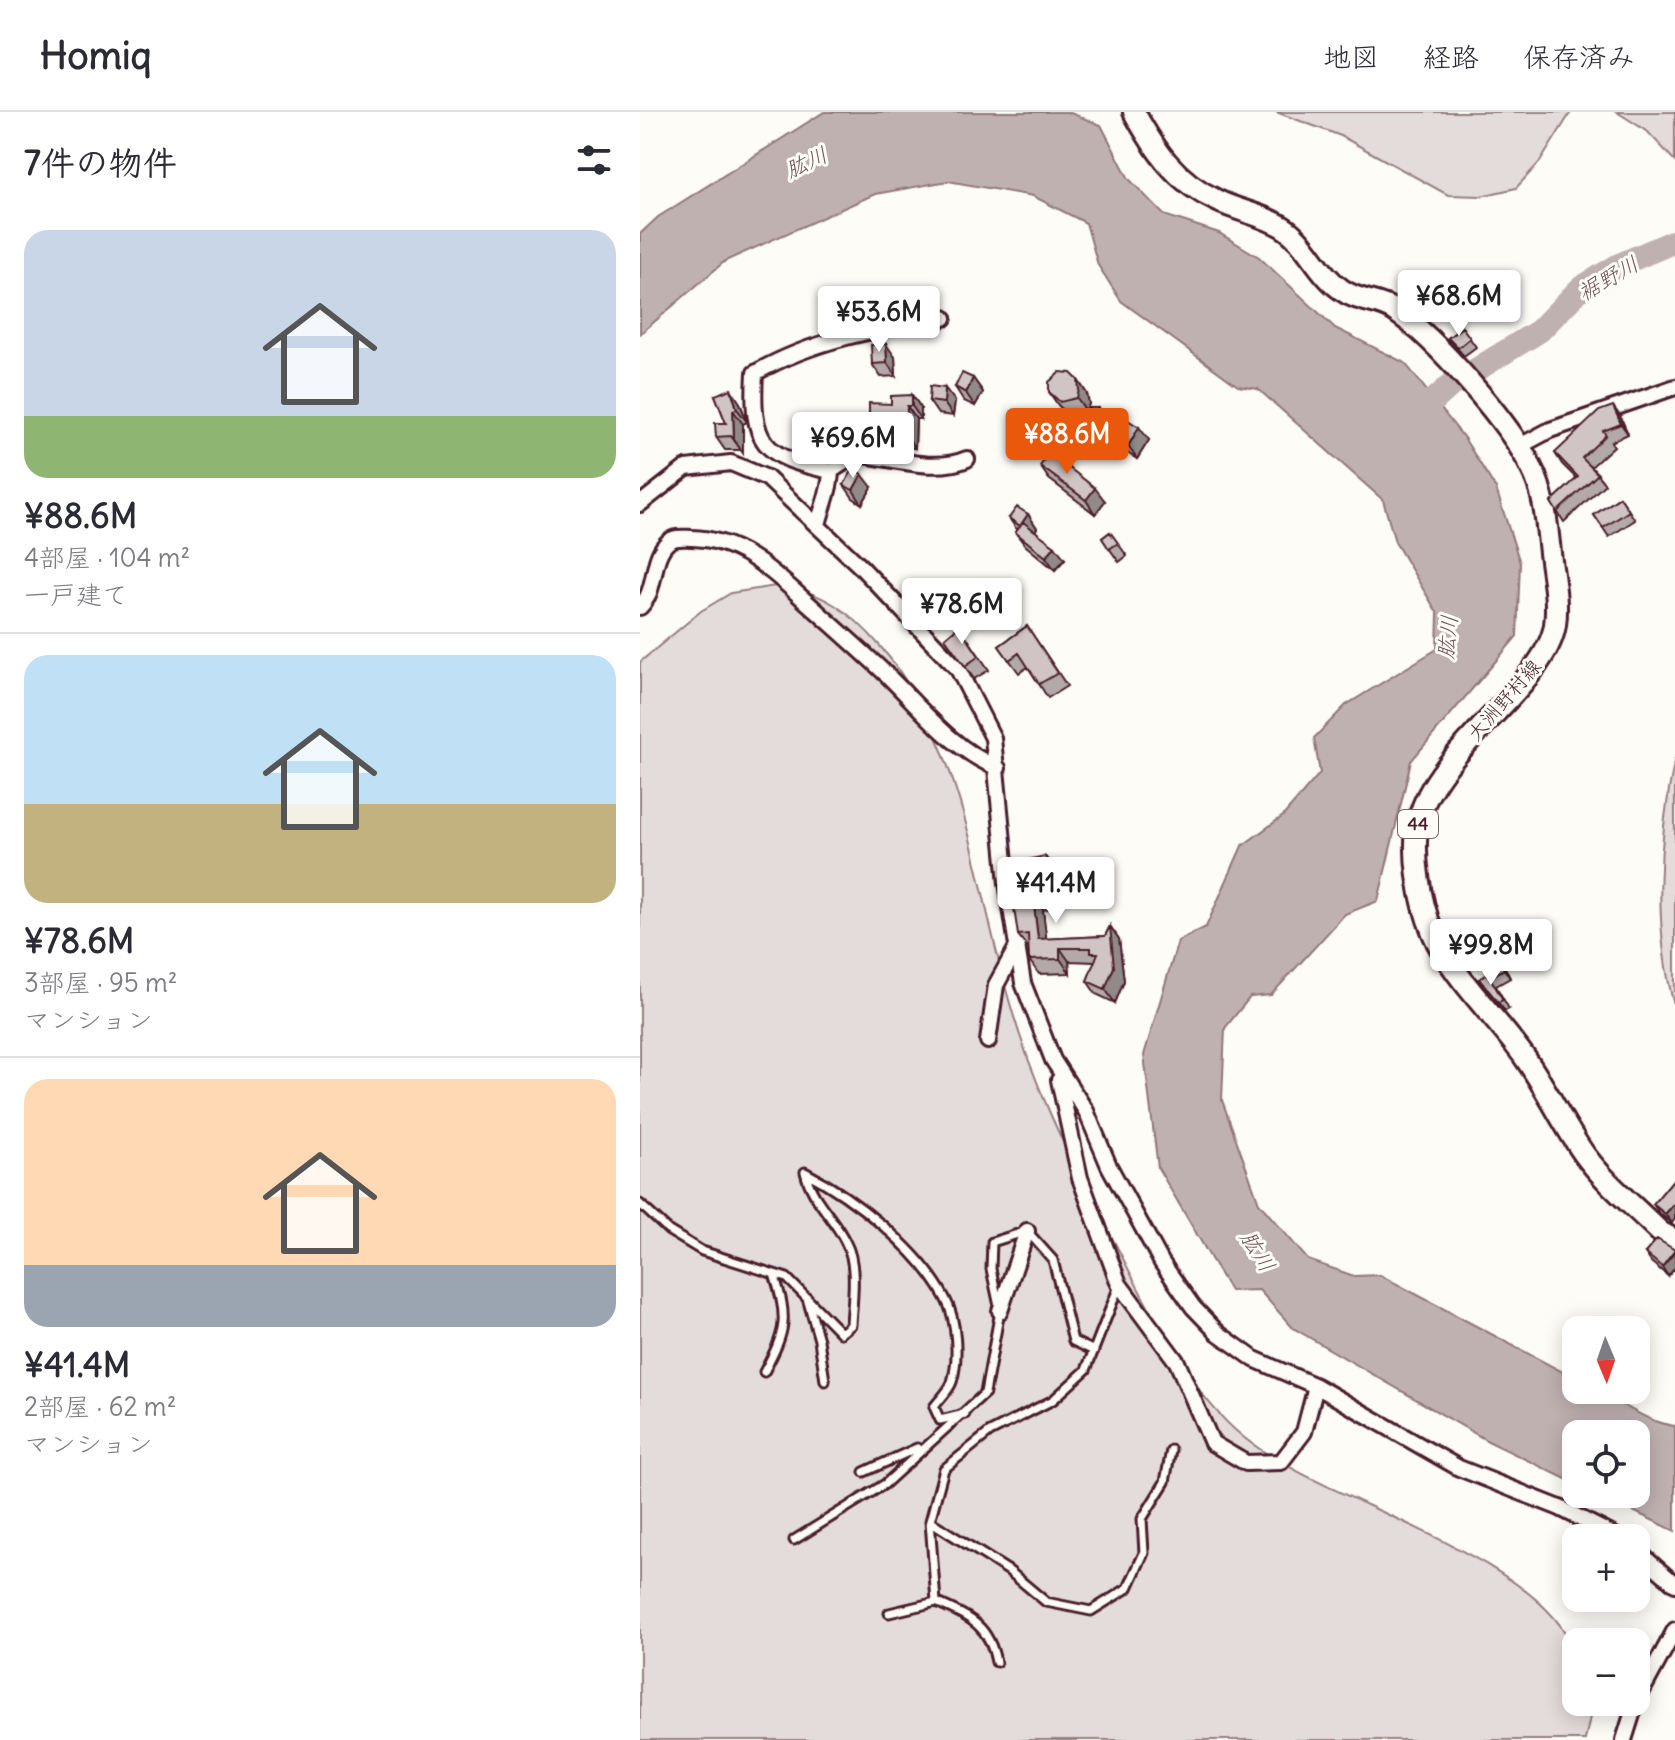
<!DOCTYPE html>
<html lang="ja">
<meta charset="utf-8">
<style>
:root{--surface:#fff;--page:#f2f2f3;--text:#2b2b33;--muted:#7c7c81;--line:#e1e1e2;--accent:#ea580c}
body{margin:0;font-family:Delius,"Klee One",sans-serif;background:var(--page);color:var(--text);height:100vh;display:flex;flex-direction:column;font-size:30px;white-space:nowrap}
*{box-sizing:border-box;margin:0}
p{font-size:26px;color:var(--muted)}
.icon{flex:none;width:44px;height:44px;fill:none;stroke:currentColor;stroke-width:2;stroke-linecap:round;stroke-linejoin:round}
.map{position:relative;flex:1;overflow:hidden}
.details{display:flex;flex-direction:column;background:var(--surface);width:640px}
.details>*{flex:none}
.needle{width:52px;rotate:178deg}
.buttons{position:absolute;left:922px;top:1204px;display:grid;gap:16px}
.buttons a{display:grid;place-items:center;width:88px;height:88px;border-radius:16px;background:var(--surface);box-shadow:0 4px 20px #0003;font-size:40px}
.price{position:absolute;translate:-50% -68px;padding:0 18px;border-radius:8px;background:#fff;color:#222;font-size:26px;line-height:52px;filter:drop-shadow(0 2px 4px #0008)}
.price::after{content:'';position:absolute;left:50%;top:48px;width:24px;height:18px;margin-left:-12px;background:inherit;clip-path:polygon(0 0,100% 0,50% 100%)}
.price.active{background:var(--accent);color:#fff}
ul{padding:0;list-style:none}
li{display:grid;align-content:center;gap:16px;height:424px;padding:0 24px}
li+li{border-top:2px solid var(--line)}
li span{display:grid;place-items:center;height:248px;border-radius:24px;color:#555}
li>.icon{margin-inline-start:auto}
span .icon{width:144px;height:144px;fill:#fffc;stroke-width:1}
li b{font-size:34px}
h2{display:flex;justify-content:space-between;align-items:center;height:96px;padding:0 24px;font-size:34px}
header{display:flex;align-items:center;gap:48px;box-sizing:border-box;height:112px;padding:0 40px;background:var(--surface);border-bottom:2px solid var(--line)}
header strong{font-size:38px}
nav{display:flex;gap:44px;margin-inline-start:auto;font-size:28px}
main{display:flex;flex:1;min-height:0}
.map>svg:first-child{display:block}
</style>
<header>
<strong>Homiq</strong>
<nav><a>地図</a><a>経路</a><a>保存済み</a></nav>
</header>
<main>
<section class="details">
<h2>7件の物件<svg class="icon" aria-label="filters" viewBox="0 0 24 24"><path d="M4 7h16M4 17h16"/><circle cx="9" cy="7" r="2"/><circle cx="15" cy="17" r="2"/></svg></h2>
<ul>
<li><span style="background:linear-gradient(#c9d6e8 75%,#8fb573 0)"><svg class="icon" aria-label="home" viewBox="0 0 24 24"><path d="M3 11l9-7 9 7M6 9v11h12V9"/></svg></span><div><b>¥88.6M</b><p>4部屋 · 104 m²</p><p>一戸建て</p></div></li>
<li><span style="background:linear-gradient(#bfe0f5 60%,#c2b280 0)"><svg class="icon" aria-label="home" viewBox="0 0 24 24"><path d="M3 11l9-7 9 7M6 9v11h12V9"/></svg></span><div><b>¥78.6M</b><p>3部屋 · 95 m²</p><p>マンション</p></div></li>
<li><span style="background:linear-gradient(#ffd9b3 75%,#9aa5b1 0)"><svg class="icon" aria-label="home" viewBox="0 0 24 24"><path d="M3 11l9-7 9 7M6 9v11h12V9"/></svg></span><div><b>¥41.4M</b><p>2部屋 · 62 m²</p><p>マンション</p></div></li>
</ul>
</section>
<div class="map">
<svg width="1035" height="1628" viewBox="0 0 1035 1628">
<rect width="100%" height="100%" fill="#fdfcf7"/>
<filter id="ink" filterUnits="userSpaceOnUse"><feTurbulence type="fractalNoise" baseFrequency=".0125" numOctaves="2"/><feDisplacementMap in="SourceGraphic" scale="16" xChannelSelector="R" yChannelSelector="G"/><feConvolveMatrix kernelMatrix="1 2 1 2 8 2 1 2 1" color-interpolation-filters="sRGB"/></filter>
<g filter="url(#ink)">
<path fill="#e3dcda" stroke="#967e82" stroke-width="2" d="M636,0H931L900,50L876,76L841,84L808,83L701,24Z
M977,0H1035V49L1008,20Z
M136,474C181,477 212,501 240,534C326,635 334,766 369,888C392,969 427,1043 467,1116C503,1183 543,1275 602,1324C683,1391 901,1443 934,1539C940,1554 936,1575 936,1590H948L950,1605L945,1628H0V550L61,499L91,481Z
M1035,646V897C1013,817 1018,726 1035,646Z"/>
<path fill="#c0b1b1" stroke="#91777b" stroke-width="2" d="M184,0H428L461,13L489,67L524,103L579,121L619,145L695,216L765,251L824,326L856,377L880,451L877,524L771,649L738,789L705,802L631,883L610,885L585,916L582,988L619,1091L668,1148L714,1164L740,1163L936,1267V1278C973,1278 998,1310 1035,1314V1419L957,1382H996V1322H936V1372L848,1329L653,1216L619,1178L590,1179L518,1056L504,943L538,829L566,815L602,734L643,704L680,661L674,626L706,593L797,537L798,502L755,430L743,388L618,277L598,274L481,189L458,153L446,111L393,84L308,69L235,82L85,149L0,222V122L18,105Z"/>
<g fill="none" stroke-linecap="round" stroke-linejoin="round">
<path stroke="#c0b1b1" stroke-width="24" d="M770,310L810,274L899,219L941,176L979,153L1035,129"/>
<g stroke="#4a1f2b" stroke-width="13">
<path id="service" d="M0,1092L29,1119L62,1139L147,1166L201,1221L211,1213C212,1189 218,1153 206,1131C194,1105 172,1089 165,1060C213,1085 279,1137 305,1186C317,1207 319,1247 312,1270C309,1279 299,1288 294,1295L300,1308L325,1302
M167,1186L179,1228L185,1269
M124,1260C146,1219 149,1207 134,1162
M224,1360L277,1336
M290,1409L369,1459L406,1490L451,1499L488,1476L504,1441L502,1407L525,1370L531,1338
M154,1428L245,1372L345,1281L360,1199L351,1157L352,1130L387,1119L413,1148L433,1229L454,1239
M249,1501L296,1490
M356,1550C349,1512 329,1505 296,1490L290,1409L304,1357L350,1320L413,1288L446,1258L479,1174"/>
</g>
<g stroke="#4a1f2b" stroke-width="20">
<path id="minor" d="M880,334L910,318L1035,275
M191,359L217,342C252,346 295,361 327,347
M0,392L46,356L91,351L127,366L220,454L318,557L353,626L367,771L383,871L413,948L446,999L469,1054L522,1151L553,1195L578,1221L614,1247L676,1274L819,1356L920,1396L979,1426
M178,413C182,395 191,378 191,359C122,345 111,332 115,261C173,228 238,216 304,206
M0,495C18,477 10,446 28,430C35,424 44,426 52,426C97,427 129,456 161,485C190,511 219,536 247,563C281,596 313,638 358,656
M348,929L356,873L377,835
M419,968L440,1066L479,1172L537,1250L572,1331L606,1351L641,1350L664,1320L676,1274
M360,1199L387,1119
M996,1438L1035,1472
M996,1590L1035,1518
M984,1628L996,1590"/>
</g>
<g stroke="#4a1f2b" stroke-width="26">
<path id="primary" d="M494,0C515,38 535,69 576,88C597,99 622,102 643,115C667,130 678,162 702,178C718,190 739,188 755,199C795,225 872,314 892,357C906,384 907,418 911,449C914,470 918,492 915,513C906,573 796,637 779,707C771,740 780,790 793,821C809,860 858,908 883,943C906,975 922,1011 944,1042C965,1071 995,1095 1020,1120L1035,1128"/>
</g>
<use href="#service" stroke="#fdfcf7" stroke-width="7"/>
<use href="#minor" stroke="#fdfcf7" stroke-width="14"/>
<use href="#primary" stroke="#fdfcf7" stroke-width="20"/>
</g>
<path fill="#b3a9a9" stroke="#4a1f2b" stroke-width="2" d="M822,215L836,235L824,244L808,226Z
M255,245L256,264L241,265L232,252Z
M333,266L343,280L335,294L324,289L315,275Z
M438,268L447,282L449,292L446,299L429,304L418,293L409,280Z
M75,283L100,291L107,310L103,312V341L101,338H85L76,325L86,311Z
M272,283L281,296V307H276L275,336H262L253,323V318H238L229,305L251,292Z
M289,289H315L313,304L298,302Z
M458,296L468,311L509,328L497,347L473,332L464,318L458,316L448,303Z
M980,304L988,322L971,330L974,334L951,355L965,372L924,410L911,390L937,367L922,352L915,341Z
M400,354L465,389L455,402L409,367Z
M204,373L232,375L222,392L213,386Z
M980,385L995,408L969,425L954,403Z
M388,402L397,416L395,419L425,447L415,458L385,433L375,420L377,418L369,406Z
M470,420L487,444L479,450L462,426Z
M319,514L349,558L334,567L305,526Z
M387,514L427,574L408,586L388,555L379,561L359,534Z
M415,758L422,794L403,798L406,827L465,824L470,814L479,827L484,869L475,891L456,882L447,869L455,850L429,849L430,861L399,862L389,848V836H388L378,823L382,789Z
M850,830L857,839L870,866L856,874L869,897L865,899L839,867L849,863Z
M1032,1069V1111L1019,1101L1013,1092Z
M1035,1138V1156L1028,1164L1011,1150L1005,1141Z"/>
<path fill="#928a89" stroke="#4a1f2b" stroke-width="2" d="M246,232L255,245L256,264L247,251Z
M333,266L343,280L335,294L326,281Z
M438,268L447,282L449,292L446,299L437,286Z
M305,276L315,289L313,304L304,291Z
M91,277L100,291L107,310L97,297Z
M272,283L281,296V307L272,294Z
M267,294L276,307L275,336L266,323Z
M973,294L980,304L988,322L981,312Z
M93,298L103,312V341L94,328Z
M499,315L509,328L497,347L488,334Z
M222,362L232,375L222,392L213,378Z
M455,376L465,389L455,402L446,388Z
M388,402L397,416L389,427L380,414Z
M415,434L425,447L415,458L406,445Z
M405,744L415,758L422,794L413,781Z
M393,785L403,798L408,840L398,827Z
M470,814L479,827L484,869L475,891L465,877Z
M850,830L857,839L870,866L864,857Z
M420,836L429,849L430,861L420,847Z
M1035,1091V1107L1032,1111L1025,1102Z
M1035,1140V1156L1028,1164L1022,1155Z"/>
<path fill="#d0c5c4" stroke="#4a1f2b" stroke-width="2" d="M822,215L830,226L818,236L808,226Z
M246,232L247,251L232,252L231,233Z
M420,260L431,261L438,268L439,278L437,286L420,290L409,280V270Z
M322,261L333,266L326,281L315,275Z
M290,274L305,276L304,291L289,289Z
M91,277L97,297L93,298L94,328L91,324L76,325L75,311H86L75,283Z
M272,283V294H267L266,323H253V305H229V291L251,292V284Z
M973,294L981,312L963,319L966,323L942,346L958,362L917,400L911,390L938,365L915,341L959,299Z
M449,296H458L466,308L448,303Z
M475,300L499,315L488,334L463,319Z
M410,341L455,376L446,388L400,354Z
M213,357L222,362L213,378L204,373Z
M980,385L989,399L963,416L954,403Z
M377,395L388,402L380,414L369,406Z
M383,410L415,434L406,445L375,420Z
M470,420L478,431L469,437L462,426Z
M319,514L339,544L325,554L305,526Z
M387,514L418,561L399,572L379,541L369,548L359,534Z
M405,744L413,781L393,785L398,827L465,824L470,814L474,855L465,877L447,869L458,841H451V836H420V847L389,848L388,822L378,823L373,790L382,789L375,756L384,754L383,749Z
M850,830L864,857L850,865L836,837Z
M848,862L863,888L858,890L839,867Z
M1032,1069L1035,1071V1091L1025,1102L1013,1092Z
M1017,1127L1035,1138L1022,1155L1005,1141Z"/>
</g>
<g text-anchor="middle" stroke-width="6" stroke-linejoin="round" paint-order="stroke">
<rect fill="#fdfcf7" stroke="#806168" stroke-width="2" x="758" y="698" width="40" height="28" rx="6"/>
<g font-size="18" font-weight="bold" fill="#4a1f2b">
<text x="778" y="718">44</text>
</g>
<g font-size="20" fill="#4a1f2b" stroke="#fdfcf7">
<text transform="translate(864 588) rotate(-49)" y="7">大洲野村線</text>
</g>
<g font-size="22" font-style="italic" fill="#73525a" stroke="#fdfcf7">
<text transform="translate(166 50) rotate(-25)" y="8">肱川</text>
<text transform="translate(968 166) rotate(-30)" y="8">裾野川</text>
<text transform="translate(807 525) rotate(-84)" y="8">肱川</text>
<text transform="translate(618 1139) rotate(58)" y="8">肱川</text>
</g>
</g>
</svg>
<div class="buttons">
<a><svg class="needle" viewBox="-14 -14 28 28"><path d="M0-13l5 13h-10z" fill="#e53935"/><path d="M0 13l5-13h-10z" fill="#7c7c81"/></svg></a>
<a><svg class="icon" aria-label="locate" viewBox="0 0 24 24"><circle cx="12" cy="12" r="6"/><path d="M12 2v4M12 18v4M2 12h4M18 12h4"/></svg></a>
<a>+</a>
<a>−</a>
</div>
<b class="price" style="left:819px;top:226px">¥68.6M</b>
<b class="price" style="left:239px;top:242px">¥53.6M</b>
<b class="price active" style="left:427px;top:364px">¥88.6M</b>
<b class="price" style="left:213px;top:368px">¥69.6M</b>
<b class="price" style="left:322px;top:534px">¥78.6M</b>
<b class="price" style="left:416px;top:813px">¥41.4M</b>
<b class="price" style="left:851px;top:875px">¥99.8M</b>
</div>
</main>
